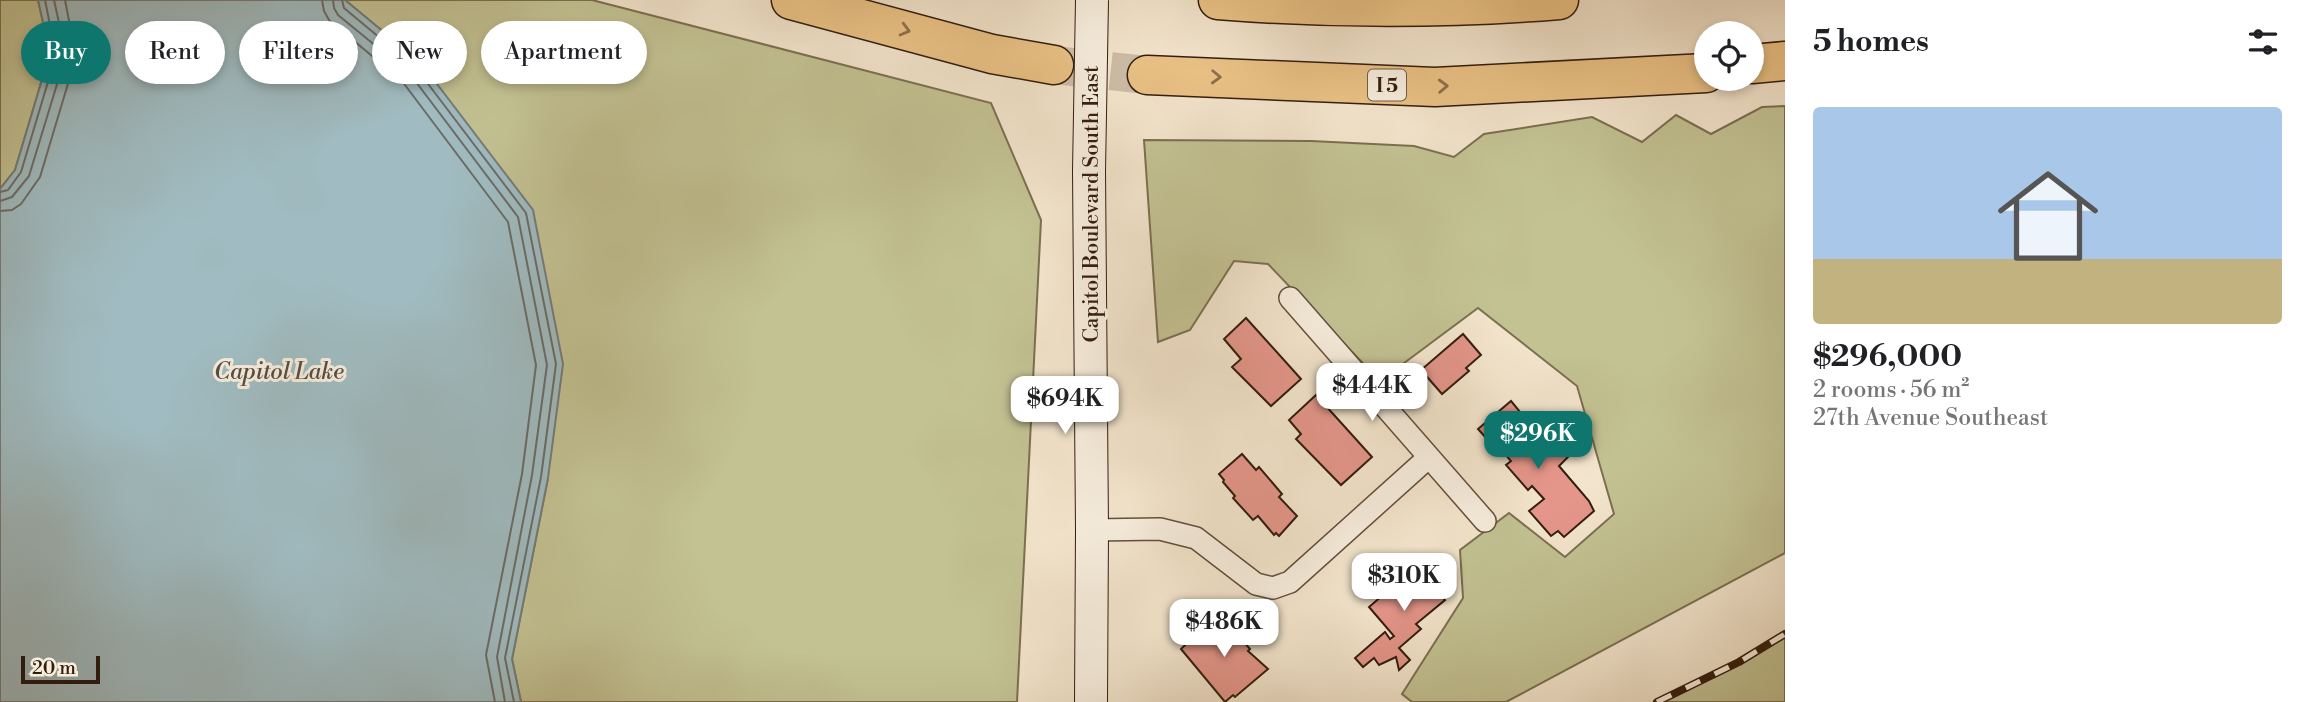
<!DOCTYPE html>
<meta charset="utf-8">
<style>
:root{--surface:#fff;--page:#f2f2f2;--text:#202124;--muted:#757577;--line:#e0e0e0;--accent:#0f766e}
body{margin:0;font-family:"Libre Bodoni",serif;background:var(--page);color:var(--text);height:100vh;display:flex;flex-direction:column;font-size:26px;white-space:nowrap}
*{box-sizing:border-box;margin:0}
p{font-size:23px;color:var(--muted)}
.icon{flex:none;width:38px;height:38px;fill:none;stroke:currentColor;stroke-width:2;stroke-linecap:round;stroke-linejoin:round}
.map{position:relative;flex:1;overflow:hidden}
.sheet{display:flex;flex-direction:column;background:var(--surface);width:525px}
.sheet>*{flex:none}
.guide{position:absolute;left:21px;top:21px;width:665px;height:63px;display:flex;gap:14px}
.tools{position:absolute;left:1694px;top:21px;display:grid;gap:14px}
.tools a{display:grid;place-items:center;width:70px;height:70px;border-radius:50%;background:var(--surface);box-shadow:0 4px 10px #0003;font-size:35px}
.scale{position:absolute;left:21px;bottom:18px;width:79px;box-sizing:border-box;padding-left:7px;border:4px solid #331d0e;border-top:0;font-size:19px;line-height:24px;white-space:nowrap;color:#331d0e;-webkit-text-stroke:5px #f7eede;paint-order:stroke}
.price{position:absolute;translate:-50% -60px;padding:0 16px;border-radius:14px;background:#fff;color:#222;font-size:23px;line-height:46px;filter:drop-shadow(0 2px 4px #0008)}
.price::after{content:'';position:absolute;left:50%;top:42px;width:21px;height:16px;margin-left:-10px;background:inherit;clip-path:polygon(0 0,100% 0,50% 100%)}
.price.on{background:var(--accent);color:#fff}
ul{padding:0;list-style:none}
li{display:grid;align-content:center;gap:14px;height:371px;padding:0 28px}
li+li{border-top:2px solid var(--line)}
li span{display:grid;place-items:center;height:217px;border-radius:7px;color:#555}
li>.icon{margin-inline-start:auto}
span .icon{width:126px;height:126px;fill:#fffc;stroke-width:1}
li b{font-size:30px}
h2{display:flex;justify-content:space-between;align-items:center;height:84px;padding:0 28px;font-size:30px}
.chip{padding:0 24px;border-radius:32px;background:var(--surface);box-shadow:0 4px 10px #0003;font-size:24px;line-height:63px}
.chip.on{background:var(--accent);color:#fff}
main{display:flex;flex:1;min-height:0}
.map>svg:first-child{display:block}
</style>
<main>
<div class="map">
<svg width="1785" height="702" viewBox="0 0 1785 702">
<rect width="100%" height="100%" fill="#f3e5cd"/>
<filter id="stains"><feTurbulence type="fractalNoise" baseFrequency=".00286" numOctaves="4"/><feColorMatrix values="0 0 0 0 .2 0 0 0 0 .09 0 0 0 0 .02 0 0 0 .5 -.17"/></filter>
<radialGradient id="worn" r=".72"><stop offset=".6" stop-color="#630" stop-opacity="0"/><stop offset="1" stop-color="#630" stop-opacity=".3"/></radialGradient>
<path fill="#c3c293" stroke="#7b7050" stroke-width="2" d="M0,0H38L50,53L15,170L0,189Z
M345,0H592L991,103L1041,220L1017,702H521L512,659L548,478L421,63Z
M1785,106V553L1506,702H1412L1402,694L1463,598L1460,550L1509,513L1565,557L1614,514L1577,386L1478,308L1380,381L1268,264L1234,261L1190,330L1158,342L1144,140L1311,141L1414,146L1454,157L1484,134L1592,117L1642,142L1676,115L1711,134L1762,107Z
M1785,634V702H1657L1739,662Z"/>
<path fill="#a0bcc2" stroke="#747c7a" stroke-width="2" d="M38,0H345L421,63L533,210L563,364L548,478L512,659L521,702H0V189L15,170L50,53Z"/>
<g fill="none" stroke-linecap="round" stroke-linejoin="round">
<path stroke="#6a6c68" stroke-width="2" d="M322,0L324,11L329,20L402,81L508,222L536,365L522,474L486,655L495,702
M333,0L334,8L338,15L410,74L518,217L547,365L532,475L497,657L505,702
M342,0L344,8L416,68L526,213L556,364L541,477L505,658L514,702
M0,192L8,190L21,172L56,55L45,0
M0,201L12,197L29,176L65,58V50L54,0
M0,211L12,210L21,204L40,177L76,57L65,0"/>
</g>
<path fill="#e4968a" stroke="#331d0e" stroke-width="2" d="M1246,318L1301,379L1271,406L1232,367L1241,359L1224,339Z
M1463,334L1481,355L1466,368L1469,371L1442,394L1421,370Z
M1316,395L1372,457L1341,485L1296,439L1301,434L1289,420Z
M1511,401L1548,446L1554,441L1568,457L1559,466L1589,501L1594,511L1564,537L1558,531L1551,536L1529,511L1544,499L1532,486L1528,490L1506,465L1511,461L1500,448L1497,450L1478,429Z
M1242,454L1256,470L1259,467L1282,494L1279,497L1297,516L1279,536L1276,533L1274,535L1258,516L1253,520L1233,498L1235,496L1223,482L1224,480L1219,474Z
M1427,561L1449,586L1440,594L1445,600L1416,624L1421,629L1399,648L1410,660L1399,670L1396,657L1379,665L1374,658L1363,667L1355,658L1385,632L1390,639L1394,636L1369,607L1413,569L1414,571Z
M1219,618L1225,625L1228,623L1250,649L1248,651L1268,669L1235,697L1233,695L1225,702L1181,649L1205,626L1206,628Z"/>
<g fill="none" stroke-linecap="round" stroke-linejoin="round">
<path stroke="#cdbda7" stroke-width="38" stroke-dasharray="38 19" stroke-linecap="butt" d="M1054,65L1147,75"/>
<g stroke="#634f3e" stroke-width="24">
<path id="street" d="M1290,298L1485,521
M1092,530L1160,529L1196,538L1256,584L1273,588L1290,582L1429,457"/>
</g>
<g stroke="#331d0e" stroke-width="34">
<path id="secondary" d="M1089,171L1092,530L1091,702"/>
</g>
<g stroke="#331d0e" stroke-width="41">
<path id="highway" d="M791,0L992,54L1054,65
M1218,0C1331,9 1446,9 1559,0
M1752,64L1785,61
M1147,75L1435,87L1706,73"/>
</g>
<use href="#street" stroke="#f7eede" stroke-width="21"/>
<use href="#secondary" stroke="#f7eede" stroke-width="32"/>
<use href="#highway" stroke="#eac286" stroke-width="38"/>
<g stroke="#331d0e" stroke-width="8">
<path id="rail" d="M1657,702L1739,662L1785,634"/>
</g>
<use href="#rail" stroke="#f7eede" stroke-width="5" stroke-dasharray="16" stroke-linecap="butt"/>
<g stroke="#331d0e" stroke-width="34" stroke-linecap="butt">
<path id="secondary-bridge" d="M1089,171L1092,0"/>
</g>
<use href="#secondary-bridge" stroke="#f7eede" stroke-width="32"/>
</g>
<defs><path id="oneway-chevron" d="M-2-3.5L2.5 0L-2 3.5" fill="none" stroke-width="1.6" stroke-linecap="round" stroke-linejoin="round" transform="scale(1.75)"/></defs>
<g stroke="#8e704a">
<use href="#oneway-chevron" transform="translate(905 30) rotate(15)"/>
<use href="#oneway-chevron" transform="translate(1216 77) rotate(2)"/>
<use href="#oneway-chevron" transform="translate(1443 86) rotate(-2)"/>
</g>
<g text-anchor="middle" stroke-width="6" stroke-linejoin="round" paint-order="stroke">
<rect fill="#f7eede" stroke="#6e5c4c" stroke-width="2" x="1368" y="69.5" width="38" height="31" rx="5"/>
<g font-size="19" font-weight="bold" fill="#331d0e">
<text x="1387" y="92">I 5</text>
</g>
<g font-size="21" fill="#331d0e" stroke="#f7eede">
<text transform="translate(1091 204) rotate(-90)" y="7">Capitol Boulevard South East</text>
</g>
<g font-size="23" font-style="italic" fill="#544d44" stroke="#f7eede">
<text x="279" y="379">Capitol Lake</text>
</g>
</g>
<rect width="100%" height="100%" filter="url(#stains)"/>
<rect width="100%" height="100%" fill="url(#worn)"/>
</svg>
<div class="tools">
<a><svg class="icon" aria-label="locate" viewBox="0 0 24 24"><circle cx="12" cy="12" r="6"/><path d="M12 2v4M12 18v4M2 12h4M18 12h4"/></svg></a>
</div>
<div class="scale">20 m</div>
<b class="price" style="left:1372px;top:423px">$444K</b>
<b class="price" style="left:1065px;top:436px">$694K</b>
<b class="price on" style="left:1538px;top:471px">$296K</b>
<b class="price" style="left:1404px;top:613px">$310K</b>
<b class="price" style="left:1224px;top:659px">$486K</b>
<div class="guide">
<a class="chip on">Buy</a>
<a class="chip">Rent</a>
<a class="chip">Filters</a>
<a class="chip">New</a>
<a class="chip">Apartment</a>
</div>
</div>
<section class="sheet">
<h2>5 homes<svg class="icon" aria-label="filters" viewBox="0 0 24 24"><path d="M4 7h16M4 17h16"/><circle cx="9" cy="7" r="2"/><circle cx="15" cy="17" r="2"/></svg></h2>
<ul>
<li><span style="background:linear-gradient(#a9c7e8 70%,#c2b280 0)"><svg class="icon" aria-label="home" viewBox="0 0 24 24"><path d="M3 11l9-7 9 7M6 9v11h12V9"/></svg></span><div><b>$296,000</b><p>2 rooms · 56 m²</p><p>27th Avenue Southeast</p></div></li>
</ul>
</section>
</main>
